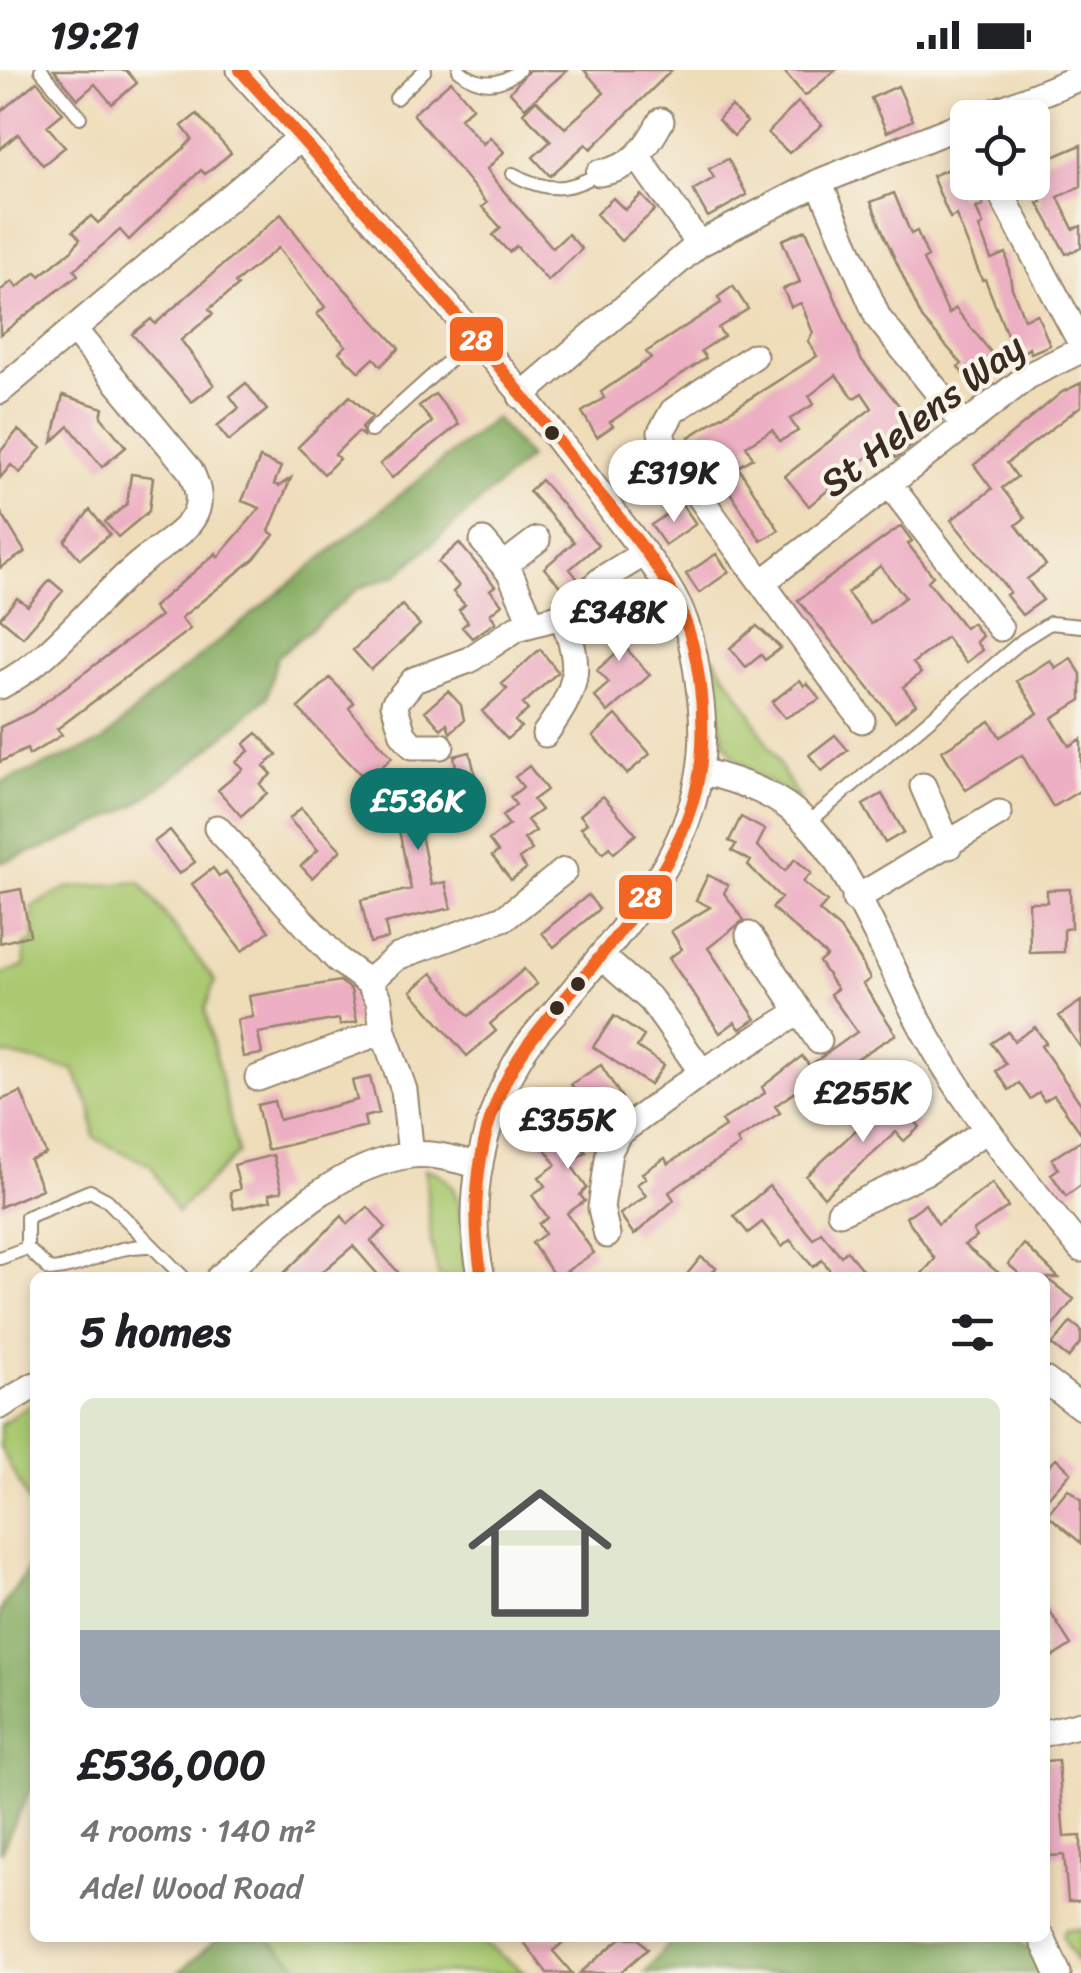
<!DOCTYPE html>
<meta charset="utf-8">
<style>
:root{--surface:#fff;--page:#f6f6f6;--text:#202124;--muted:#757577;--line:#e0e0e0;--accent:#0f766e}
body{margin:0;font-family:Sriracha,sans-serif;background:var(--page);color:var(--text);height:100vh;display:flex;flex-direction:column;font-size:38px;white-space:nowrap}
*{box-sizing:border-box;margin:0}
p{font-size:32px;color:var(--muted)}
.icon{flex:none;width:55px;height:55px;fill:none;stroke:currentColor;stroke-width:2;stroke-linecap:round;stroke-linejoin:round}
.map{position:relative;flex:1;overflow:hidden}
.sheet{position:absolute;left:30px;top:1202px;width:1020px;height:670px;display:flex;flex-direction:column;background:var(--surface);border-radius:15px;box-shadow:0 5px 15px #0003}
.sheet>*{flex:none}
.buttons{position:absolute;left:950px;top:30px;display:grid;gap:20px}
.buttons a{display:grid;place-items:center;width:100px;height:100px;border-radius:15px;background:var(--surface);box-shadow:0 5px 15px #0003;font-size:50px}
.price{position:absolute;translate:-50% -85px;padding:0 22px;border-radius:35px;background:#fff;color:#222;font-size:32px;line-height:65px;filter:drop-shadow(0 2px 5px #0008)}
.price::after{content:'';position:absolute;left:50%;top:60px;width:30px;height:22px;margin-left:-15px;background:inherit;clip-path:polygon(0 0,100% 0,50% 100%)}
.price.active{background:var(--accent);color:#fff}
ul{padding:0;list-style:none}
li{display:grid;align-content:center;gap:20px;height:530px;padding:0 50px}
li+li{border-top:2px solid var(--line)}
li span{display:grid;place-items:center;height:310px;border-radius:15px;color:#555}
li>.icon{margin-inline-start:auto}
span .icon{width:180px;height:180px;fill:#fffc;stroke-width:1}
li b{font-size:42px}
h2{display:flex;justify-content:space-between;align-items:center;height:120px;padding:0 50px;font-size:42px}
.status{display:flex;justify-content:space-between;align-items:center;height:70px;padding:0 50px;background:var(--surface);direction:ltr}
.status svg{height:28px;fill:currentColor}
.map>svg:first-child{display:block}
</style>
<div class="status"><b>19:21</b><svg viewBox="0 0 49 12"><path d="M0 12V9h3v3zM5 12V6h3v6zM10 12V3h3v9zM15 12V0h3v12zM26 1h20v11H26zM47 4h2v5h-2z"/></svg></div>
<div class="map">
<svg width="1081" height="1903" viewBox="0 0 1081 1903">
<rect width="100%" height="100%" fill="#f7f3e8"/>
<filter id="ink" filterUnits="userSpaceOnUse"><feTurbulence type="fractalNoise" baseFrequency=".01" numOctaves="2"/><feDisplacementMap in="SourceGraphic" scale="20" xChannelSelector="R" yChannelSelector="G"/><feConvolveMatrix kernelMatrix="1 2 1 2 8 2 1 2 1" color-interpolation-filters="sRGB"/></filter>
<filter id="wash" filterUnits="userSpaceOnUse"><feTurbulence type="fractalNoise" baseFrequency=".0048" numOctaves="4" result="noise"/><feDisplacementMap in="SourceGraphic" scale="40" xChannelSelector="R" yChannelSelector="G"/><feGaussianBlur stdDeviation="2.25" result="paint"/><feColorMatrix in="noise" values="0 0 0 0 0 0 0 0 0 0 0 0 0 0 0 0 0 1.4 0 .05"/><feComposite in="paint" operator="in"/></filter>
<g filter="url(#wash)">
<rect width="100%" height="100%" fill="#efddba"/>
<path fill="#aac971" stroke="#727a48" stroke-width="2.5" d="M713,586L746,635L799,730C709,677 725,686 713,586Z
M140,812L215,911L205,939L238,1083L177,1142L151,1096L94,1068L92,1041L74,1000L0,983V905L25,896L24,875L34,871L32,837L67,818Z
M425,1099C472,1107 459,1172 467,1207H439L431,1172Z
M35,1331V1444L0,1377V1355Z
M1065,1859H1081L1078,1894L1062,1865Z
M266,1868H477L525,1903H308Z"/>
<path fill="#87ad63" stroke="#616c40" stroke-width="2.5" d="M495,348L529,388L397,505L359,518L277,587L267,627L199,688L134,736L60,772L0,793V713L102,672L152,625Z
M35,1489V1710L0,1783V1541Z
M219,1868H266L308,1903H178Z
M673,1868H1016L1038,1888L1044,1903H645Z"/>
<g id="blocks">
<path fill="#edafc3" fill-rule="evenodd" d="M54,0H126L137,13L112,34L95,14L78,29Z
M529,0H567L525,38L510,22Z
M584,0H672L591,79L586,74L550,106L533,87L551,71L523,43L536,30L565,58L604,23Z
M783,0H836L805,26Z
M37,11L63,43L47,56L65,77L43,95L18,64L0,79V42Z
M451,11L473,37L460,48L483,74L490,67L504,82L487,99L496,112L553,178L568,164L582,179L548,211L516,176L509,182L493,165L501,158L482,137L487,133L413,44Z
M898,16L913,50L887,62L871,28Z
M798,32L822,55L789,83L768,63Z
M731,36L747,52L734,66L718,50Z
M197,44L231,83L205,104L201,100L129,170L120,160L74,200L78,205L0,265V221L12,211L17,218L36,202L40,206L72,180L80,169L73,161L91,146L98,153L183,79L192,69L182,56Z
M1081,75V116L1058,127L1073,159L1081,156V178L1066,184L1038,133L1042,132L1032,110V96Z
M728,89L747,125L708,147L693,120L714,108L709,99Z
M948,99L959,127L976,120L983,136L976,138L983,155L979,157L991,189L1006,183L1012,218L1024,249L1037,244L1050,275L1031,283L1029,278L1016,288L985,209L982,210L956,145L950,148L932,106Z
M894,123L911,164L917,161L928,187L923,190L949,244L955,238L1003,297L975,319L958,297L962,294L922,248L885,167L871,132Z
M641,125L655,140L621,171L596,144L613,128L625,140Z
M281,144L307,178L399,278L381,296L374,288L359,302L339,282L346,276L317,244L325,237L278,178L235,213L238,216L209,239L213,244L181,270L214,315L192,332L132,264L151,249L155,254Z
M806,160L861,289L920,361L910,369L914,374L896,388L884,373L809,436L785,406L872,338L862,323L854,328L836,305L809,326L814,334L790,349L798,361L780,371L772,360L746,376L753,388L738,397L779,460L761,471L711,392L705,395L689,367L817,286L808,271L813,263L801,233L791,237L783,219L800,212L782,170Z
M733,216L748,239L718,258L724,266L701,281L706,288L610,352L613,356L597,367L582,342L604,328L601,322L651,288L646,282L721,233L718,227Z
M246,313L267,340L229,371L217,356L239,338L230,326Z
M1081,313V336L1007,393L1017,407L1002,418L1025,448L1016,455L1046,495L1027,509L1043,530L1022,545L1006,525L1010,522L951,450L992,419L974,395L1062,322Z
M435,324L459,354L392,408L380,394L432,352L419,336Z
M63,325L103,338L101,347L126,377L102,397L69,356L52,372Z
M350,326L372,347L362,357L363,366L358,362L335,384L339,389L324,404L298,377Z
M18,360L41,378L20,403L11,395L0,408V382Z
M647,386L660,404L631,424L619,406Z
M260,388L281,397L274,414L279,416L291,408L269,461L274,465L254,489L181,548L190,559L57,659L62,665L29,685L27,679L0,692V657L32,642L160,546L153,537L216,483L218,487L260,438L242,431Z
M131,404L153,407L149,441L118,467L105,452L127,434Z
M541,410L598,475L570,499L578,509L565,521L544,498L574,472L529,421Z
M682,434L696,454L665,475L651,455Z
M90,440L110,464L80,489L65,471Z
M0,441L25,482L0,498Z
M901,456L912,471L908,474L933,506L928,511L965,558L972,553L982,566L976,572L982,580L966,593L946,567L913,593L921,603L903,617L916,634L895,651L798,530ZM880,496L905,527L871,554L847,523Z
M459,473L495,516L490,520L502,534L490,544L496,552L472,568L462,557L468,552L459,540L465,535L453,522L459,516L438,492Z
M716,484L729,502L699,523L686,504Z
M50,510L63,521L23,567L0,548L17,528L28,536Z
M402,535L420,555L371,600L353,580Z
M609,535L636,566L625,577L650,605L608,642L594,626L609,613L597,600L623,577L596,546Z
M757,556L781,578L765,590L761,585L746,597L730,578Z
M540,579L558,602L523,634L528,640L515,651L521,657L507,669L482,641L507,619L502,614Z
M1071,588L1081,604V630L1052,648L1069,676L1081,669V720L1053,737L1022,685L966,720L942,681L990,651L1000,667L1038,643L1017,611L1050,590L1055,598Z
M330,608L354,633L349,638L357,648L392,687L367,711L298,638Z
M800,610L804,616L807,613L820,629L785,648L772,632Z
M448,621L461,635L464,650L450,663L447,653L441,659L425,641Z
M616,645L650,684L627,704L593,666Z
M257,663L277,685L264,696L272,704L260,714L267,723L241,746L218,720L243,699L236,692L249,681L244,674Z
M835,665L848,680L822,701L809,685Z
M470,682L478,718L462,721L464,734L417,744L431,815L445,812L451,838L385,853L388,868L370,873L361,830L411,819L393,731L410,728L409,718L458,708L454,686Z
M529,696L547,720L533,730L541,740L527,750L536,761L524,769L532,780L519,789L526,799L511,810L492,786L498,782L489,770L509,755L502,746L516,735L510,727L523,717L515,707Z
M882,724L904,762L885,773L863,735Z
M603,726L636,764L614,783L609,777L603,783L581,758L587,753L580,745Z
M301,738L341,780L312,808L301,796L318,780L289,749Z
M741,747L765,760L757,776L785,801L795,789L811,803L803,812L827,832L819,841L840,859L860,889L870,909L863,914L896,964L823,1010L812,994L857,962L830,924L837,919L819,892L827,886L772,838L781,828L748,795L751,791L732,781L736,774L729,771Z
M170,760L195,792L179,804L154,772Z
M213,798L219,806L226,802L269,861L242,881L192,814Z
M708,805L728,815L724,823L744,850L708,878L756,949L740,959L735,952L720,963L669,888L682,879L671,861L710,837L696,830Z
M21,819L30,865L0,873V823Z
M1070,819L1071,858L1064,859V882L1030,883L1029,832H1047V820Z
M588,825L599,839L554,877L542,863Z
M524,899L537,914L490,954L496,961L467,986L411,921L432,903L469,946Z
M340,911L351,920L357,952L340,955L339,949L258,963L262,984L243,987L237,950L253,947L249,926Z
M1081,931V978L1059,946Z
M614,946L644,966L637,977L664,995L650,1015L593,977Z
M1035,957L1046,973L1041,976L1081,1034V1063L1054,1025L1044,1031L1039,1023L1030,1029L1019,1013L1009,1020L996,1001L1006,994L991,973L1008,962L1014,971Z
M802,986L817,1006L775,1036L780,1043L737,1070L740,1075L669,1122L674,1130L634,1165L620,1144L646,1126L637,1114L646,1108L642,1103L665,1088L668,1094L725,1057L721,1051L765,1023L762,1017Z
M601,995L622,1028L608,1038L605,1033L575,1052L586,1069L580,1073L586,1082L569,1092L587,1118L580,1125L585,1131L567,1143L594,1183L556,1208L532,1173L545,1164L539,1154L548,1148L532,1125L545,1116L539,1107L556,1095L540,1071L551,1063L541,1047L577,1023L571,1014Z
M900,1006L913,1022L900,1032L887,1017Z
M370,1007L379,1043L364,1047L366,1056L267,1080L257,1035L274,1031L279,1050L357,1030L352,1011Z
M21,1022L46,1084L30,1090L42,1119L0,1137V1030Z
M893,1026L920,1057L904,1071L896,1062L824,1127L806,1106Z
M1081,1070V1115L1066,1126L1051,1104L1058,1099L1052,1089Z
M273,1085L282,1121L269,1124L271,1130L234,1139L230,1122L240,1119L234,1095Z
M992,1113L1008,1137L973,1161L977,1167L964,1175L1005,1208H918L935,1189L906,1147L925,1134L938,1154Z
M769,1116L813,1169L821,1162L841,1186L847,1181L869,1208H836L822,1190L813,1197L790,1170L782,1177L762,1152L748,1163L734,1146Z
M368,1137L386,1158L371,1171L403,1208H381L353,1176L315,1208H279L342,1146L348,1154Z
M1024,1174L1059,1208H1046L1074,1229L1045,1266V1208H1024L1008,1194Z
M701,1187L716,1198L708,1208H684Z
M1071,1252L1081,1260V1272L1068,1288L1052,1275Z
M1056,1388L1071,1402L1045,1431V1400Z
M1068,1419L1081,1430V1473L1047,1444Z
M1045,1534L1071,1575L1045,1592Z
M1058,1690L1064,1767L1081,1766V1831H1068L1064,1785L1048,1786L1045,1691Z
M521,1868H568L553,1881L572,1903H547Z
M621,1868H638L648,1879L620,1903H580Z"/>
</g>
</g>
<g filter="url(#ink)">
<use href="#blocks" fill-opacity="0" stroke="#95846c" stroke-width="2.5"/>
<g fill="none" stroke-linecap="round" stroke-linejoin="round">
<g stroke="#95846c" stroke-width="16">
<path id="service" d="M41,0L80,47
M459,0C479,17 499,17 519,0
M396,28L425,0
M513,104C544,121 567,123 599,103
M371,361L473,269
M808,753L1023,570L1050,553L1081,556
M27,1178L50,1200C89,1197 111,1174 152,1176
M0,1188L27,1178V1147L90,1121L107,1130L184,1208"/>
</g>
<g stroke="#95846c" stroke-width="29">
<path id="minor" d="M240,0C363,139 491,277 601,426C627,463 664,502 682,544C694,572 697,602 701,632C716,759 639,839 565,930C551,947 534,964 522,983C482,1047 464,1133 482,1208
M980,48L1081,7
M638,87L699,174
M599,103C632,99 646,79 661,51
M819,112L878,248L965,356
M999,120L1081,273
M754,286L673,341L661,362L665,377L716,450L862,650
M0,321L300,68
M521,326L699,174L819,112L968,52
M890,415L1000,558
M483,471L510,503L532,553
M504,495L537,470
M763,512L1028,306L1081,280
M0,616C57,587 94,529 144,490C160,477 186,463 195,444C202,429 197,415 190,400L74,260
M545,664C577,619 584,600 562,546
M441,676H413L403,664L394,634L414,610L469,590L517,558L562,546L602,509L643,484
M701,701C740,711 780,724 809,755C851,798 891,899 921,955C964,1035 1023,1109 1081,1179
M923,716L949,776
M217,758L337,889L368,912L379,930L383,961L404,1020L411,1085
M855,829L999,743
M749,865L819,971
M601,886L651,930L702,1002
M368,912L397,887L506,847L564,801
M258,1008L383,961
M840,1142L927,1101L987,1059
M607,1165L601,1138L609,1082L618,1064L702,1002L799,942
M219,1208C276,1159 333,1096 411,1085C433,1082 458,1091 480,1095
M1045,1310L1081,1337
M0,1336L35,1315
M1045,1663L1081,1654
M1042,1868L1058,1903"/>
</g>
<use href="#service" stroke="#fff" stroke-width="12"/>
<use href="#minor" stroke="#fff" stroke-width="25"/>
<g stroke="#f7f3e8" stroke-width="20">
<path id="bus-1" d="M240,0C357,131 476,261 582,402C617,446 659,491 682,543C699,583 704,634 702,677C699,759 648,828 598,889C575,919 548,946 526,977C479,1043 468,1129 482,1208"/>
</g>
<use href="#bus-1" stroke="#f26522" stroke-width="12"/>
</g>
</g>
<g fill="#3b2a1e" stroke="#f7f3e8" stroke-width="4">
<circle cx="552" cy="363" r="9"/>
<circle cx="578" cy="914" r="9"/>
<circle cx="557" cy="938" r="9"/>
</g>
<g text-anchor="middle" stroke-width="8" stroke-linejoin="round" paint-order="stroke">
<g font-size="38" fill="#3b2a1e" stroke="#f7f3e8">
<text transform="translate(922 345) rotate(-37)" y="13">St Helens Way</text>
</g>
</g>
<g stroke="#f7f3e8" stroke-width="4">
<rect x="448" y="245" width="57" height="48" rx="10" fill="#f26522"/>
<rect x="617" y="803" width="57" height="48" rx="10" fill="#f26522"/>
</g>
<g font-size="28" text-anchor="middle" font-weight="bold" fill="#fff">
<text x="476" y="279">28</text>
<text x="645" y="836">28</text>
</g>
</svg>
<div class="buttons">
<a><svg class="icon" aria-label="locate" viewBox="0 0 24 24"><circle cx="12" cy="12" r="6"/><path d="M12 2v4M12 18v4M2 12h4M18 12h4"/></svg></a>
</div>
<b class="price" style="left:674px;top:455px">£319K</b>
<b class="price" style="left:619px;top:594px">£348K</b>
<b class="price active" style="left:418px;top:783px">£536K</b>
<b class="price" style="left:863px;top:1075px">£255K</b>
<b class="price" style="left:568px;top:1102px">£355K</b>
<section class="sheet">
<h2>5 homes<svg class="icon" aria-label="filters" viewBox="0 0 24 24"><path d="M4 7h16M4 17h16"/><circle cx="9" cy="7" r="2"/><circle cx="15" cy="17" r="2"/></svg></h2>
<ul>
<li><span style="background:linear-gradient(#dfe7d0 75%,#9aa5b1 0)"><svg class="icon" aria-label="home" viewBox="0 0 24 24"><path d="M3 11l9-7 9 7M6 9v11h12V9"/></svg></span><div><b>£536,000</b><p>4 rooms · 140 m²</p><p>Adel Wood Road</p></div></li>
</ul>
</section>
</div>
